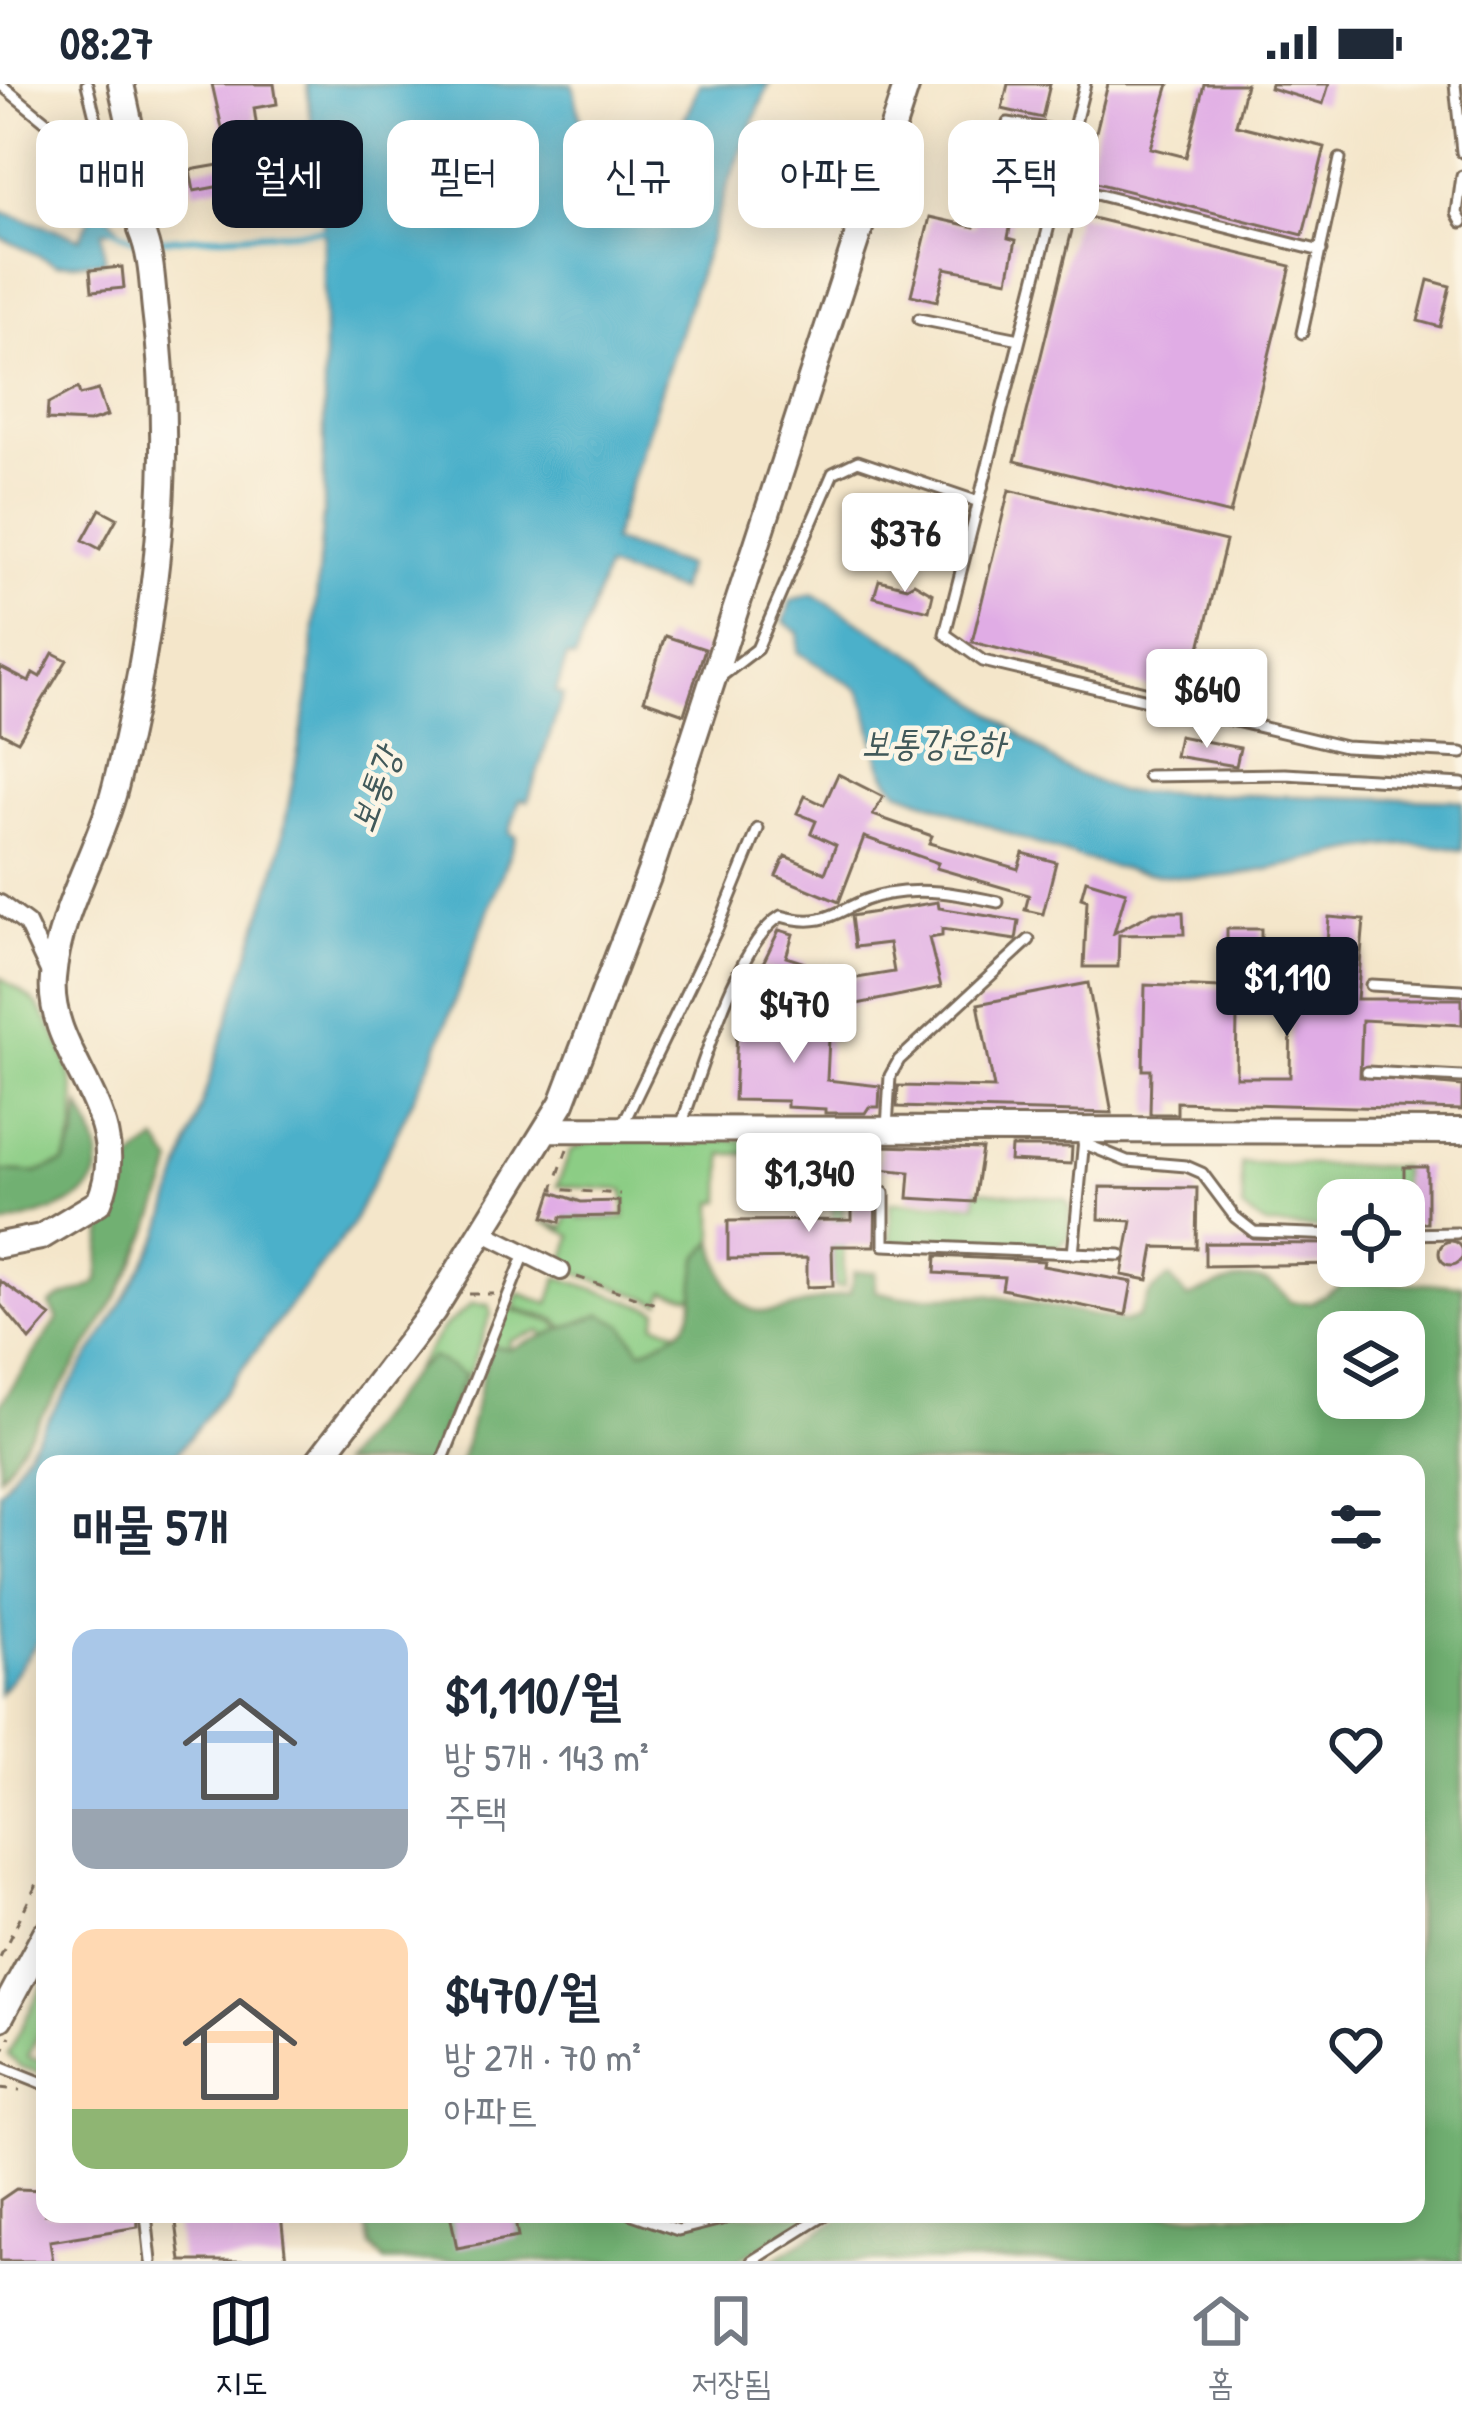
<!DOCTYPE html>
<html lang="ko">
<meta charset="utf-8">
<style>
:root{--surface:#fff;--page:#f2f2f3;--text:#1f2937;--muted:#747a83;--line:#e0e1e3;--accent:#111827}
body{margin:0;font-family:"Patrick Hand","Poor Story",sans-serif;background:var(--page);color:var(--text);height:100vh;display:flex;flex-direction:column;font-size:45px;white-space:nowrap}
*{box-sizing:border-box;margin:0}
p{font-size:39px;color:var(--muted)}
.icon{flex:none;width:66px;height:66px;fill:none;stroke:currentColor;stroke-width:2;stroke-linecap:round;stroke-linejoin:round}
.map{position:relative;flex:1;overflow:hidden}
.sheet{position:absolute;left:36px;top:1371px;width:1389px;height:768px;display:flex;flex-direction:column;background:var(--surface);border-radius:24px;box-shadow:0 6px 30px #0003}
.sheet>*{flex:none}
.guide{position:absolute;left:36px;top:36px;width:1392px;height:108px;display:flex;gap:24px}
.controls{position:absolute;left:1317px;top:1095px;display:grid;gap:24px}
.controls a{display:grid;place-items:center;width:108px;height:108px;border-radius:24px;background:var(--surface);box-shadow:0 6px 30px #0003;font-size:60px}
.price{position:absolute;translate:-50% -102px;padding:0 27px;border-radius:12px;background:#fff;color:#222;font-size:39px;line-height:78px;filter:drop-shadow(0 3px 6px #0008)}
.price::after{content:'';position:absolute;left:50%;top:72px;width:36px;height:27px;margin-left:-18px;background:inherit;clip-path:polygon(0 0,100% 0,50% 100%)}
.price.on{background:var(--accent);color:#fff}
ul{padding:0;list-style:none}
li{display:flex;align-items:center;gap:36px;height:300px;padding:0 36px}
li span{display:grid;place-items:center;flex:none;width:336px;height:240px;border-radius:24px;color:#555}
li>.icon{margin-inline-start:auto}
span .icon{width:144px;height:144px;fill:#fffc;stroke-width:1}
li b{font-size:51px}
h2{display:flex;justify-content:space-between;align-items:center;height:144px;padding:0 36px;font-size:51px}
.pill{padding:0 42px;border-radius:24px;background:var(--surface);box-shadow:0 6px 30px #0003;font-size:42px;line-height:108px}
.pill.on{background:var(--accent);color:#fff}
.status{display:flex;justify-content:space-between;align-items:center;height:84px;padding:0 60px;background:var(--surface);direction:ltr}
.status svg{height:33px;fill:currentColor}
.tabs{display:flex;justify-content:space-around;align-items:center;height:168px;border-top:3px solid var(--line);background:var(--surface);font-size:33px;color:var(--muted)}
.tabs a{display:grid;justify-items:center;gap:6px}
.tabs .on{color:var(--accent)}
.map>svg:first-child{display:block}
</style>
<div class="status"><b>08:27</b><svg viewBox="0 0 49 12"><path d="M0 12V9h3v3zM5 12V6h3v6zM10 12V3h3v9zM15 12V0h3v12zM26 1h20v11H26zM47 4h2v5h-2z"/></svg></div>
<div class="map">
<svg width="1462" height="2177" viewBox="0 0 1462 2177">
<rect width="100%" height="100%" fill="#fcf5e5"/>
<filter id="ink" filterUnits="userSpaceOnUse"><feTurbulence type="fractalNoise" baseFrequency=".00833" numOctaves="2"/><feDisplacementMap in="SourceGraphic" scale="24" xChannelSelector="R" yChannelSelector="G"/><feConvolveMatrix kernelMatrix="1 2 1 2 8 2 1 2 1" color-interpolation-filters="sRGB"/></filter>
<filter id="wash" filterUnits="userSpaceOnUse"><feTurbulence type="fractalNoise" baseFrequency=".004" numOctaves="4" result="noise"/><feDisplacementMap in="SourceGraphic" scale="48" xChannelSelector="R" yChannelSelector="G"/><feGaussianBlur stdDeviation="2.7" result="paint"/><feColorMatrix in="noise" values="0 0 0 0 0 0 0 0 0 0 0 0 0 0 0 0 0 1.4 0 .05"/><feComposite in="paint" operator="in"/></filter>
<g filter="url(#wash)">
<rect width="100%" height="100%" fill="#f4e6ca"/>
<path fill="#8ccd85" stroke="#647c52" stroke-width="3" d="M0,893C11,903 29,910 37,921C70,966 88,1029 64,1079L36,1089L0,1087Z
M597,1055L756,1056L749,1070H723L722,1117L714,1118V1157L698,1174L695,1214L665,1207L661,1219L562,1184L572,1152L542,1137L564,1144L573,1114L580,1117V1135L625,1134L624,1106L557,1102L571,1066Z
M841,1056L844,1203H834L832,1072L783,1071L775,1057Z
M1241,1079L1402,1083L1401,1116H1338V1145L1267,1142L1243,1125Z
M977,1106L1065,1115L1070,1123L1069,1153L1053,1168L891,1158L890,1118L976,1120Z
M558,1193L658,1226L655,1240L682,1247L641,1267L623,1241L582,1237L568,1246L555,1235L514,1224L519,1209L549,1220Z
M472,1220L489,1221L491,1230L435,1380H428L464,1291L433,1274L414,1286L443,1244Z
M505,1224L554,1238L565,1248L544,1254L541,1247L509,1257L510,1265L491,1262Z
M45,1897V1936L28,1973L45,1978V1990L21,1983L8,1971Z"/>
<path fill="#71b072" stroke="#566d48" stroke-width="3" fill-rule="evenodd" d="M80,1022C129,1111 75,1121 0,1142V1087L36,1089L64,1079L76,1053Z
M158,1057L173,1080C140,1197 67,1293 0,1393V1321L58,1235L50,1221C63,1207 83,1211 98,1197C102,1147 108,1082 158,1057Z
M714,1157C738,1260 769,1225 850,1209L854,1188H876L875,1207L901,1213L988,1211L1125,1238L1138,1233L1149,1210L1169,1193L1188,1214C1224,1199 1264,1178 1290,1218L1311,1219L1348,1198L1462,1201V2177H770L848,2130H1416V1380H459C474,1340 477,1302 491,1262L510,1265L601,1230L623,1241L641,1267C704,1240 688,1234 698,1174ZM1338,1248H1404V1314H1338Z
M433,1273L464,1291L428,1380H340L414,1286Z
M363,2130H816L737,2177H385L371,2163Z"/>
<path fill="#4bb0ca" stroke="#436d74" stroke-width="3" d="M307,0H573C577,18 578,38 591,53C615,80 661,72 680,43C688,31 693,14 699,0H769L727,103L612,457L686,482L679,507L606,484L575,575L567,573L556,608L563,611L528,717L520,715L509,749L516,752L435,970L351,1143L169,1380H45V1548L0,1610V1408L106,1246L160,1152L278,778L309,608L324,416V146Z
M103,123L118,144L102,148L105,177L56,180L0,153V127L80,154L91,132Z
M813,510L926,578L1062,683L1119,708L1452,716L1462,718V767C1390,744 1291,788 1217,793C1107,799 999,744 899,707C871,684 876,637 859,606L798,568L799,549L784,538L791,516Z"/>
<g fill="none" stroke-linecap="round" stroke-linejoin="round">
<path stroke="#4bb0ca" stroke-width="6" d="M110,143L135,156
M154,156L324,146"/>
</g>
<g id="blocks">
<path fill="#e0ace5" d="M212,0H274L277,20L254,24L264,94L194,107L190,86L230,79Z
M1008,0H1050L1042,34L1002,25Z
M1108,0H1169L1150,64L1186,73L1204,0H1246L1236,41L1325,63L1303,151L1084,96Z
M1271,0H1329L1323,20L1270,4Z
M164,45L176,100L160,104L148,49Z
M993,52L1027,59L1008,154L1016,156L1008,196L945,184L937,217L911,211L930,133L974,143Z
M1076,130L1291,182L1230,430L1015,377Z
M122,183L124,204L92,207L90,186Z
M1428,196L1450,202L1440,243L1418,237Z
M78,304L80,311L98,306L107,332L89,338L47,336L48,320Z
M1009,406L1226,457L1188,613L972,558Z
M100,425L117,434L100,465L83,456Z
M879,496L907,503L914,499L933,510L929,527L874,513Z
M665,552L705,565L684,630L644,616Z
M53,569L67,576L18,657L0,648V583L29,598L33,589L40,593Z
M1179,652L1240,664L1236,682L1175,672Z
M838,690L883,713L873,731L932,752L929,759L1018,785L1023,769L1056,778L1043,830L1025,826L1029,811L936,784L938,779L864,753L839,818L776,792L785,772L825,789L836,761L811,749L816,737L797,729L805,712L824,721Z
M1086,796L1126,808L1114,849L1154,828H1183L1184,850L1119,851L1118,883H1084L1087,816L1081,814Z
M938,818L939,824L1019,837L1016,856L942,845V852L929,854L941,903L818,928L814,901L894,888L889,859L855,863L851,832Z
M1329,833L1364,836L1357,915H1462V941L1362,936L1360,993L1462,1002V1026L1177,1018V1030H1150L1151,986H1143L1145,901L1273,906L1272,931H1237L1236,993H1290L1291,924H1301L1303,857L1327,858Z
M1227,845H1261V867L1227,868Z
M779,846L793,850L786,873L805,879L800,895L761,883Z
M1088,899L1112,1029L897,1023L898,1002L994,1004L978,920Z
M746,931L830,933L827,996L880,1002L879,1023H869L865,1029H825V1025L787,1023V1017L734,1016L737,945Z
M881,1062L982,1065L974,1118L908,1114L910,1088L879,1085Z
M1011,1063H1072L1071,1080L1010,1077Z
M1404,1083H1427V1139H1404Z
M852,1091L876,1092L875,1162H832L833,1202L807,1203V1174L728,1175V1137L852,1136Z
M1100,1103L1197,1104L1196,1164L1154,1163L1148,1196L1122,1191L1132,1137L1099,1135Z
M552,1108L581,1118L619,1117V1132L561,1133L560,1138L544,1133Z
M1439 1169a12 12 0 1 1 24 0a12 12 0 1 1-24 0Z
M1205,1159L1338,1160V1180L1205,1182Z
M936,1172L1044,1177L1043,1182L1132,1198L1126,1231L1002,1205L1004,1193L935,1189Z
M0,1197L51,1232L30,1256L0,1220Z
M16,2105L45,2106V2130H137L138,2143L50,2157L53,2177H0V2116Z
M175,2130H281L286,2177H181Z
M450,2130H514L518,2153L457,2164Z"/>
</g>
</g>
<g filter="url(#ink)">
<use href="#blocks" fill-opacity="0" stroke="#7c6c5a" stroke-width="3"/>
<g fill="none" stroke-linecap="round" stroke-linejoin="round">
<g stroke="#7c6c5a" stroke-width="15">
<path id="lane" d="M0,0L109,89L137,143
M87,0L109,89
M1085,0L945,550L983,577L1345,663L1462,669
M1455,0L1462,68
M1008,39L1073,49
M1462,92L1457,129L1462,138
M1060,101L1321,167
M919,235L1020,255
M1302,249L1340,75
M719,594L757,565L833,389L858,377L976,417
M1148,692L1285,690L1462,700
M1371,901L1462,906
M1367,988L1462,993
M623,1040L718,843L758,745
M680,1044C700,993 736,858 781,832C834,847 841,818 887,810C926,803 959,810 998,818
M887,1045L890,992L899,976L1029,856
M1083,1059L1127,1077L1186,1082L1202,1089L1235,1133L1254,1148L1338,1151
M884,1109V1161L1120,1171
M763,1117L764,1050
M1404,1150L1457,1149
M1073,1170L1084,1055
M441,1380L524,1172
M0,1982L45,2000
M146,2130L151,2177
M632,2130L678,2146L741,2130
M752,2177L827,2130"/>
</g>
<g stroke="#7c6c5a" stroke-width="22">
<path id="street" d="M0,820L27,840L53,895
M485,1149L561,1187"/>
</g>
<g stroke="#7c6c5a" stroke-width="30">
<path id="secondary" d="M549,1045L1462,1047
M0,1161L41,1153L99,1118C137,1030 46,973 53,894C58,828 99,767 115,704C154,550 176,384 155,226C152,199 152,172 141,146L149,129L121,0
M316,1380L433,1227L562,1019L650,788L907,0
M0,1934L45,1850"/>
</g>
<path stroke="#7c6c5a" stroke-width="3" stroke-dasharray="9 9" stroke-linecap="butt" d="M567,1065L553,1105L620,1110
M577,1193L661,1222
M469,1210H494
M0,1873L45,1784
M1,1970L10,1952
M0,2004L20,2006"/>
<use href="#lane" stroke="#fff" stroke-width="9"/>
<use href="#street" stroke="#fff" stroke-width="16"/>
<use href="#secondary" stroke="#fff" stroke-width="24"/>
</g>
</g>
<g text-anchor="middle" stroke-width="9" stroke-linejoin="round" paint-order="stroke">
<g font-size="36" font-style="italic" fill="#41595a" stroke="#fcf5e5">
<text x="934" y="671">보통강운하</text>
<text transform="translate(374 705) rotate(-70)" y="13">보통강</text>
</g>
</g>
</svg>
<div class="controls">
<a><svg class="icon" aria-label="locate" viewBox="0 0 24 24"><circle cx="12" cy="12" r="6"/><path d="M12 2v4M12 18v4M2 12h4M18 12h4"/></svg></a>
<a><svg class="icon" aria-label="layers" viewBox="0 0 24 24"><path d="M12 4l9 5-9 5-9-5zM3 14l9 5 9-5"/></svg></a>
</div>
<b class="price" style="left:905px;top:511px">$376</b>
<b class="price" style="left:1207px;top:667px">$640</b>
<b class="price on" style="left:1287px;top:955px">$1,110</b>
<b class="price" style="left:794px;top:982px">$470</b>
<b class="price" style="left:809px;top:1151px">$1,340</b>
<div class="guide">
<a class="pill">매매</a>
<a class="pill on">월세</a>
<a class="pill">필터</a>
<a class="pill">신규</a>
<a class="pill">아파트</a>
<a class="pill">주택</a>
</div>
<section class="sheet">
<h2>매물 5개<svg class="icon" aria-label="filters" viewBox="0 0 24 24"><path d="M4 7h16M4 17h16"/><circle cx="9" cy="7" r="2"/><circle cx="15" cy="17" r="2"/></svg></h2>
<ul>
<li><span style="background:linear-gradient(#a9c7e8 75%,#9aa5b1 0)"><svg class="icon" aria-label="home" viewBox="0 0 24 24"><path d="M3 11l9-7 9 7M6 9v11h12V9"/></svg></span><div><b>$1,110/월</b><p>방 5개 · 143 m²</p><p>주택</p></div><svg class="icon" aria-label="heart" viewBox="0 0 24 24"><path d="M12 20l-8-8c-3-5 5-10 8-4 3-6 11-1 8 4z"/></svg></li>
<li><span style="background:linear-gradient(#ffd9b3 75%,#8fb573 0)"><svg class="icon" aria-label="home" viewBox="0 0 24 24"><path d="M3 11l9-7 9 7M6 9v11h12V9"/></svg></span><div><b>$470/월</b><p>방 2개 · 70 m²</p><p>아파트</p></div><svg class="icon" aria-label="heart" viewBox="0 0 24 24"><path d="M12 20l-8-8c-3-5 5-10 8-4 3-6 11-1 8 4z"/></svg></li>
</ul>
</section>
</div>
<nav class="tabs">
<a class="on"><svg class="icon" aria-label="map" viewBox="0 0 24 24"><path d="M3 6l6-2 6 2 6-2v14l-6 2-6-2-6 2zM9 4v14M15 6v14"/></svg>지도</a>
<a><svg class="icon" aria-label="saved" viewBox="0 0 24 24"><path d="M7 4h10v16l-5-4-5 4z"/></svg>저장됨</a>
<a><svg class="icon" aria-label="home" viewBox="0 0 24 24"><path d="M3 11l9-7 9 7M6 9v11h12V9"/></svg>홈</a>
</nav>
